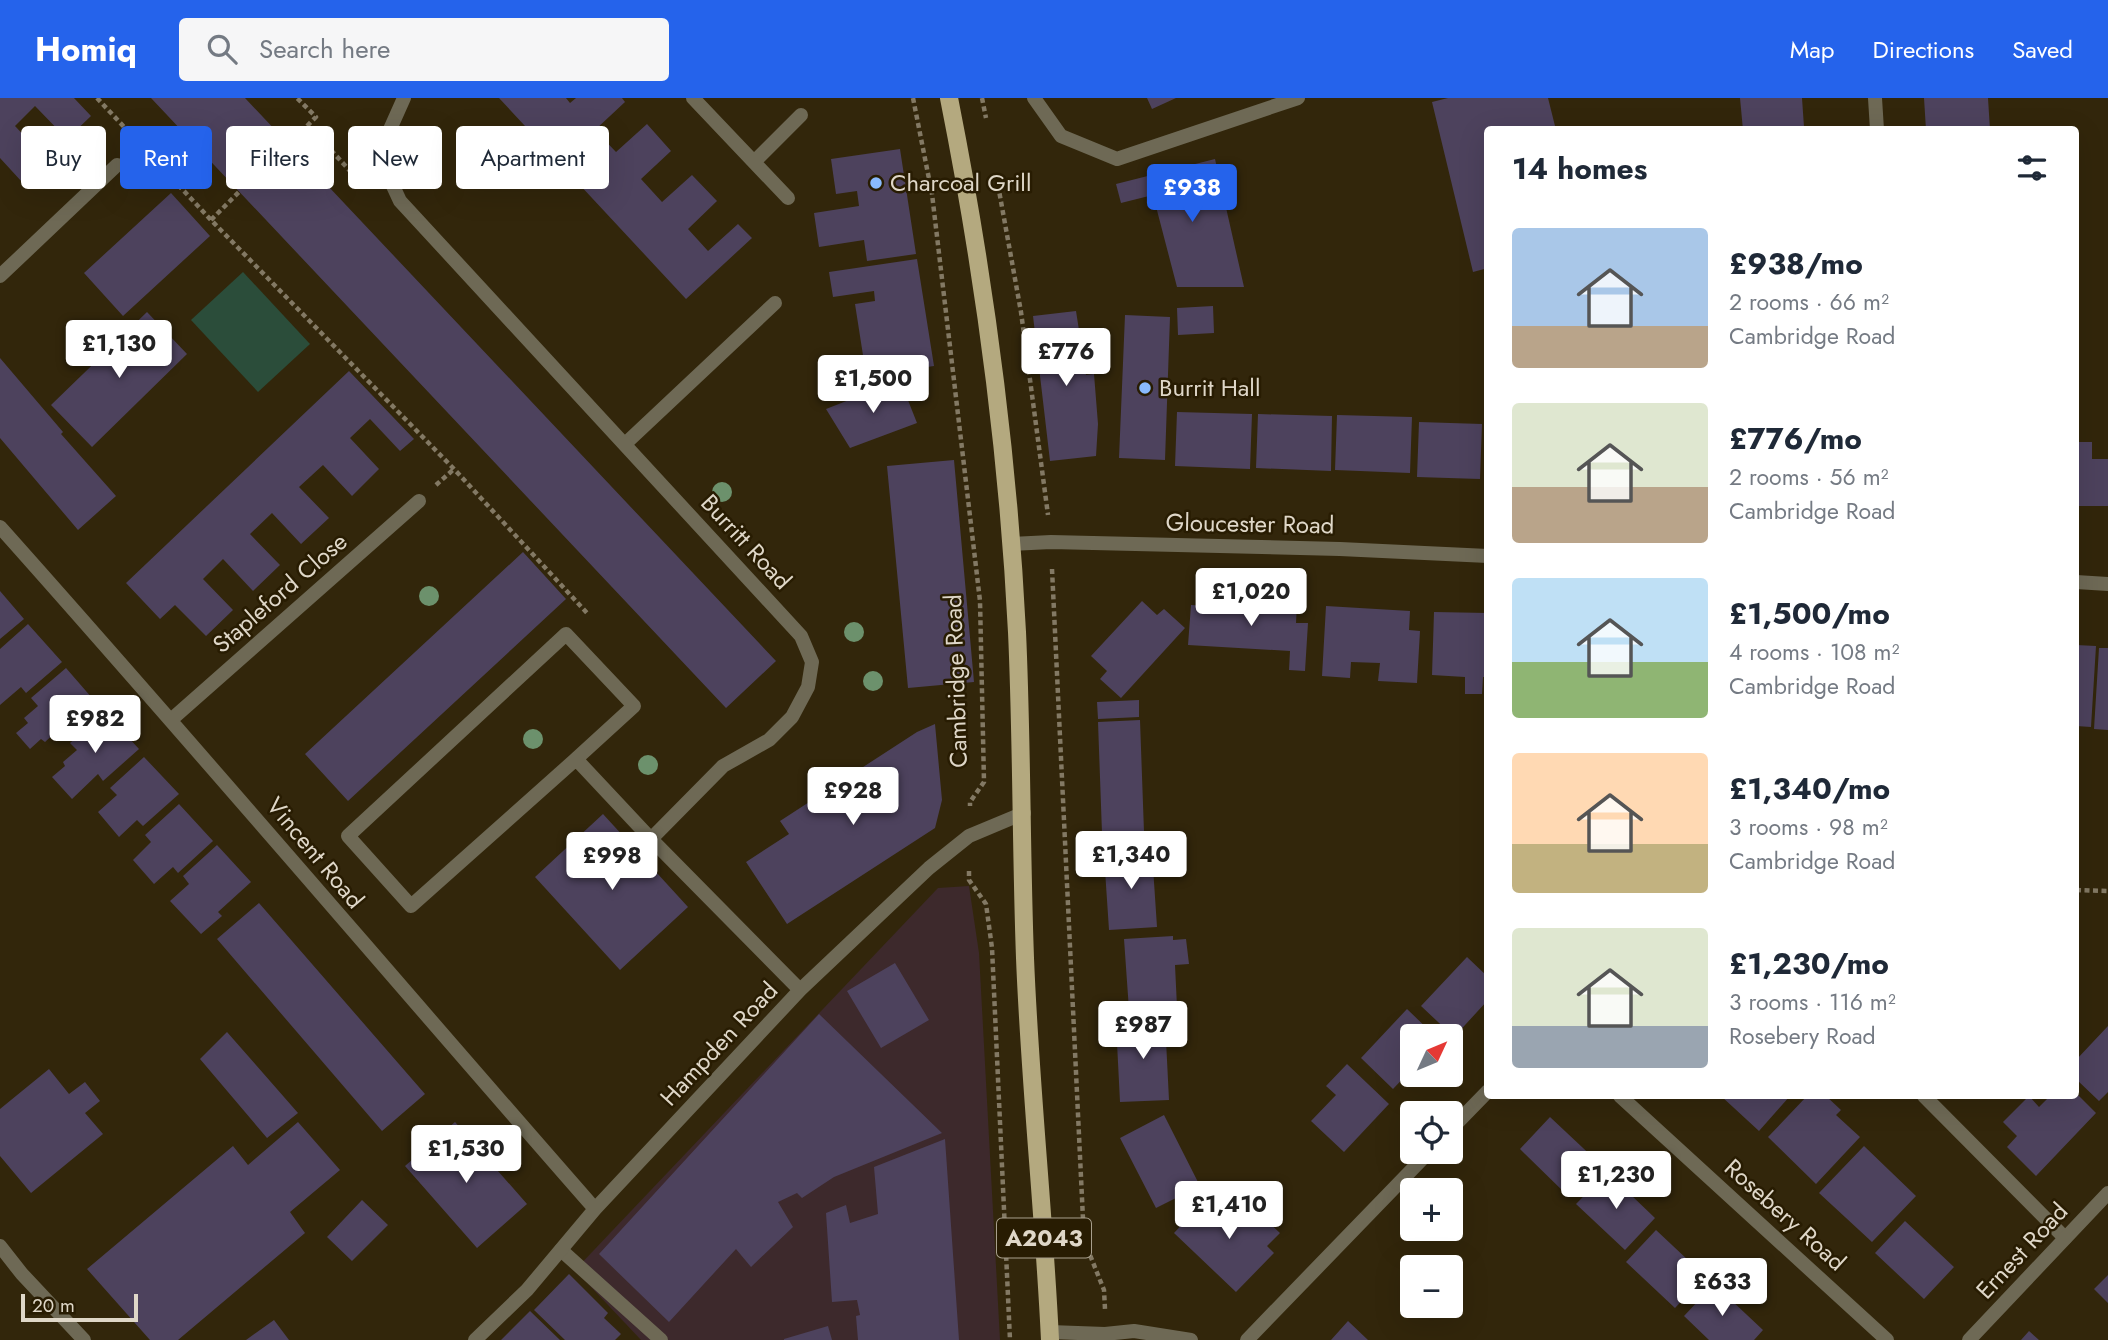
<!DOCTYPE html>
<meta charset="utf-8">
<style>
:root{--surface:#fff;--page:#f6f6f7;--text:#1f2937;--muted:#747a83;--accent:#2563eb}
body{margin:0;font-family:Jost,sans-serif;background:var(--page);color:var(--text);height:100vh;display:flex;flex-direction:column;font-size:26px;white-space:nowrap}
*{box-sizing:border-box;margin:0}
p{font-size:23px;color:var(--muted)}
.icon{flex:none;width:38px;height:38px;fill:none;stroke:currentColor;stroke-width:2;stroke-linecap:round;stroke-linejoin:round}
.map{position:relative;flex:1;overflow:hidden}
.side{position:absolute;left:1484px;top:28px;width:595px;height:973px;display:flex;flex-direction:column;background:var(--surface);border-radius:7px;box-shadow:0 7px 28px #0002}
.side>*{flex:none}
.top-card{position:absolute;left:21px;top:28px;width:665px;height:63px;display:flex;gap:14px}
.needle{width:46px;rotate:46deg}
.buttons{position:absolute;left:1400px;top:926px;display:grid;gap:14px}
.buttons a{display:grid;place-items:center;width:63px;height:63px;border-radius:7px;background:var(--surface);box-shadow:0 7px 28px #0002;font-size:35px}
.scale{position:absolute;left:21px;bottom:18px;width:117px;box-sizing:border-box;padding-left:7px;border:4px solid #dfd7c8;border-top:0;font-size:19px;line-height:24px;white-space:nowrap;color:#dfd7c8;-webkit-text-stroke:5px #281c02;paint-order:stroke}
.price{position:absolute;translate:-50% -60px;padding:0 16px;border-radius:7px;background:#fff;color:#222;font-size:23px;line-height:46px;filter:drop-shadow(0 2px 4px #0008)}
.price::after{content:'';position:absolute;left:50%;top:42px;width:21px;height:16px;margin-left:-10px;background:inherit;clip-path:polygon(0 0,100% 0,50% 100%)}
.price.selected{background:var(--accent);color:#fff}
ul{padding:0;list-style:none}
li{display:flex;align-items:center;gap:21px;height:175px;padding:0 28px}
li span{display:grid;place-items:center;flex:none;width:196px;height:140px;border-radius:7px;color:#555}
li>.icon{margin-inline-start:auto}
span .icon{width:84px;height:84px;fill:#fffc;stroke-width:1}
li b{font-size:30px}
h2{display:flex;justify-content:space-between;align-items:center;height:84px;padding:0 28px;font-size:30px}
.pill{padding:0 24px;border-radius:7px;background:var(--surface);box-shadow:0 7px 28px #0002;font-size:24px;line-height:63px}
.pill.selected{background:var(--accent);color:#fff}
header{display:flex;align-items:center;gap:42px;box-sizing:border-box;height:98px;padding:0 35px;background:var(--accent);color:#fff}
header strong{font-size:33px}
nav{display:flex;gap:38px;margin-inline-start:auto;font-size:24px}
.search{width:490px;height:63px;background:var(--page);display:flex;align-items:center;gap:18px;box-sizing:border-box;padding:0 24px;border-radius:7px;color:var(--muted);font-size:26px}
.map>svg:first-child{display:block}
</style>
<header>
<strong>Homiq</strong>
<div class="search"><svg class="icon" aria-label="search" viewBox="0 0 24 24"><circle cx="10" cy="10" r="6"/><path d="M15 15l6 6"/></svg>Search here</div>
<nav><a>Map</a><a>Directions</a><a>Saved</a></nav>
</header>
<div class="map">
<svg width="2108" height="1242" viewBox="0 0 2108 1242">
<rect width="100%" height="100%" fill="#32260b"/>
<path fill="#3d292c" d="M969,788L979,855L1000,1242H641L575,1172L938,790Z"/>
<path fill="#2b4d3a" d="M243,174L310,246L258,294L191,222Z"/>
<path fill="#4d425d" d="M0,0H74L91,18L67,41L35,8L15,28L46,61L22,84L0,60Z
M151,0H245L776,563L726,610Z
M499,0H566L570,5L576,0H622L625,4L595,32L616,54L647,26L671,53L641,81L662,104L692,77L717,103L688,131L708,153L738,126L752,140L686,201Z
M1147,0H1176L1152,11Z
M1448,0H1548L1556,32H1488V170L1473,174L1432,4Z
M1740,0H1802L1804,29L1743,32Z
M1924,0H1988L1990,32H1926Z
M900,51L916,156L867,163L864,142L819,149L814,115L859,108L857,93L836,96L831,61Z
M1215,61L1244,189H1177L1153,97L1121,105L1116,86Z
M171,95L210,138L123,218L84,175Z
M917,161L934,268L887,275L886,267L865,270L855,206L875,203L874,193L833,199L829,174Z
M1213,208L1214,235L1178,237L1177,210Z
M1076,213L1086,277L1094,276L1098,326L1096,358L1050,363L1033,218Z
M147,214L187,256L92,349L51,307Z
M1125,217L1170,219L1165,362L1119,360Z
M0,260L63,334L61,336L116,398L78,432L0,340Z
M349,273L414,341L400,353L370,321L350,340L379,371L352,398L323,367L299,389L329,420L301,446L272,415L250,436L280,467L253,493L223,461L203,481L233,512L206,538L175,507L160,521L126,485Z
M900,282L917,325L850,350L826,311Z
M1177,314L1252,316L1250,371L1175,368Z
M1258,316L1332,318L1331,373L1256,370Z
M1337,317L1412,319L1410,375L1335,372Z
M1419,324L1482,326L1480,381L1417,379Z
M2076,344H2092V361H2108V408H2076Z
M954,362L974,584L908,590L887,368Z
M523,454L566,501L348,703L305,656Z
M0,493L24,521L0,541Z
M1213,500L1297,505L1296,525H1308L1305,573L1289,572L1290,553L1188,547L1191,507L1212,508Z
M1142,503L1157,517L1164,511L1185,530L1121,600L1100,581L1107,573L1091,558Z
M1326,508L1410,513L1409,532L1420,533L1417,585L1378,583L1380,565L1351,564L1350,580L1322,578Z
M1434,514L1488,515V579H1483L1482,596H1465V579L1432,577Z
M28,526L62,564L26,595L21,589L0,607V551Z
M2076,547L2096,548L2091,629L2076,628Z
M2099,550H2108V632L2094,631Z
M66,570L99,608L64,639L58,632L45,644L41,641L30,651L16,635L28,625L24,620L38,608L31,600Z
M1139,602V619L1098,621L1097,604Z
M105,614L139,651L103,683L98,676L72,701L52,679L65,668L63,664L77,652L70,645Z
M1140,622L1144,734L1102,735L1098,624Z
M935,626L942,702L935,730L787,826L746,764L789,736L780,723L917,634Z
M144,659L179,696L143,728L137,722L119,739L98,714L117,697L110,690Z
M179,706L213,743L178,775L173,769L154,786L133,762L151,744L145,737Z
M603,716L688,809L620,872L535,779Z
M217,747L251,784L218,814L222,818L201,836L170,803L189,786L183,778Z
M1152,754L1157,829L1109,832L1104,757Z
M259,805L425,996L382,1033L217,841Z
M1173,838V842L1186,841L1189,866L1175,867L1177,909L1129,912L1124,841Z
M1467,859L1488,879V902L1454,939L1421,908Z
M895,865L929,922L881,950L847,893Z
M1407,911L1435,938H1412V971L1393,991L1361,960Z
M819,916L942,1035L834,1079L802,1100L797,1095L778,1104L793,1129L751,1169L736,1151L669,1224L599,1156Z
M1165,922L1169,1002L1120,1004L1116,925Z
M2108,928V994L2099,1003L2076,981V962Z
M227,934L298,1015L267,1040L200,961Z
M1347,966L1389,1006L1344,1054L1311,1023L1336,997L1326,988Z
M49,971L69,996L85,984L100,1003L85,1015L103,1036L31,1095L0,1058V1011Z
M2076,995L2096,1015L2036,1078L2007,1049L2017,1038L2003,1024L2029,998L2039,1009L2050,998H2076Z
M1721,998H1790L1759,1033Z
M1807,998H1816L1820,1001L1826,998L1841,1012L1836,1017L1860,1039L1816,1086L1768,1039Z
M1164,1017L1200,1088L1156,1110L1120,1040Z
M1550,1019L1599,1065L1568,1098L1520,1051Z
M298,1024L340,1072L290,1114L305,1135L178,1242H150L87,1171L233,1048L248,1067Z
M455,1024L527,1106L477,1150L405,1068Z
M945,1041L959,1242H858L856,1218L860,1217L857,1202L832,1204L826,1115L846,1107L850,1125L878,1116L874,1069Z
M1864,1048L1916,1098L1872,1144L1819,1095Z
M1607,1074L1655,1120L1625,1152L1576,1106Z
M1211,1096L1237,1120L1250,1107L1280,1135L1267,1148L1274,1155L1236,1194L1174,1135Z
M362,1102L388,1127L352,1163L327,1139Z
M1905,1123L1954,1169L1924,1201L1875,1155Z
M1656,1132L1705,1178L1675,1210L1626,1164Z
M569,1176L608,1215L604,1220L621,1236L615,1242H565L534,1212Z
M2108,1177V1205L2094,1191Z
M1714,1186L1763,1232L1754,1242H1709L1684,1218Z
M530,1213L560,1242H501Z
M274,1222L289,1242H246Z
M1348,1223L1368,1242H1331Z
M828,1228L832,1242H784V1241Z
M2029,1233L2039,1242H2021Z"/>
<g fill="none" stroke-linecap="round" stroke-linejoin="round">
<path stroke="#837964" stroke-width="4.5" stroke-dasharray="5 3.5" stroke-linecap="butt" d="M97,0L211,122L454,371L588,516
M913,0L932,96L980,503L984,684L970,704V708
M982,0L986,20
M308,27L351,74L359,66
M289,46L316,19L297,0
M998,87L1021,214L1048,417
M211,122L239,94
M436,387L454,371
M1052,471L1084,1142L1104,1192L1105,1211
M969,773V782L986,806L992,850L1010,1242
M2076,792L2108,793"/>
<path stroke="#6e6955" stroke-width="14" d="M1034,0L1061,38L1117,61L1298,0
M625,346L775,205
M576,661L634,608L566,536L348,738L411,808L576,661L651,741
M1924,998L2065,1140
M561,1152L661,1242"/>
<path stroke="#6e6955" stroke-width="14" d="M404,0L387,38V75L400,103L801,538L812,564L808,589L792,619L769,642L723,668L651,741L800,892
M693,0L788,100
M1875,0L1877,32
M754,64L801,17
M0,178L117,67
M0,429C201,654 396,884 595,1111
M172,621L419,403
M1620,998L1887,1242
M1451,1031L1488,993
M0,1148L22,1176L84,1242
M1050,1234L1105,1236L1134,1233L1191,1242
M475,1242L527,1192L595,1111L800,892L929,770L969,738L1024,715
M1247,1242L1429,1054
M1969,1242L2108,1095"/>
<path stroke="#6e6955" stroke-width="14" d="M1011,446L1051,444L1340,451L1488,458
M2076,484L2108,486"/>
<path stroke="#b4a97f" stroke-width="18" d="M949,0C984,176 1008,355 1017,534C1022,643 1021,752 1025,860C1030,988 1044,1115 1050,1242"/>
</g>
<g fill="#6c916c">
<circle cx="722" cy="394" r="10"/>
<circle cx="429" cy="498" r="10"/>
<circle cx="854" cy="534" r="10"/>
<circle cx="873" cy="583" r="10"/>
<circle cx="533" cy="641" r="10"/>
<circle cx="648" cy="667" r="10"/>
</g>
<g fill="#89bafc" stroke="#281c02" stroke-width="2.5">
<circle cx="876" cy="85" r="7"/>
<circle cx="1145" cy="290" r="7"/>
</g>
<g text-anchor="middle" stroke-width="5" stroke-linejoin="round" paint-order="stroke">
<rect fill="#281c02" stroke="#a89f8d" stroke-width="2" x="997" y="1120.5" width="94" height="39" rx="5"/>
<g font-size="23" font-weight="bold" fill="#dfd7c8">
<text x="1044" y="1148">A2043</text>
</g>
<g font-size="24" fill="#dfd7c8" stroke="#281c02" text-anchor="start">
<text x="890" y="93">Charcoal Grill</text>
<text x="1159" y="298">Burrit Hall</text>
</g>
<g font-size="24" fill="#dfd7c8" stroke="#281c02">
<text transform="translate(1250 426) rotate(1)" y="8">Gloucester Road</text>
<text transform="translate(746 444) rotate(47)" y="8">Burritt Road</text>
<text transform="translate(280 495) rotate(-41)" y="8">Stapleford Close</text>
<text transform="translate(956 583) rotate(-92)" y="8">Cambridge Road</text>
<text transform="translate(315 755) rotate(50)" y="8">Vincent Road</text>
<text transform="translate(719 946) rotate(-47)" y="8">Hampden Road</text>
<text transform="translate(1785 1117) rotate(42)" y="8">Rosebery Road</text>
<text transform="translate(2022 1153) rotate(-47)" y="8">Ernest Road</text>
</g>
</g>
</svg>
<div class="buttons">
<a><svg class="needle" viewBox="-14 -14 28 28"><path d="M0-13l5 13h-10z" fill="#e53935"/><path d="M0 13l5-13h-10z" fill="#747a83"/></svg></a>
<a><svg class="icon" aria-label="locate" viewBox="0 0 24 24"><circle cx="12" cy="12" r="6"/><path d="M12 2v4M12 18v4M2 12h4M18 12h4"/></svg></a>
<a>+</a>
<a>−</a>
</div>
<div class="scale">20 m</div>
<b class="price selected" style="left:1192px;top:126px">£938</b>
<b class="price" style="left:119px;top:282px">£1,130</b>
<b class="price" style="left:1066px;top:290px">£776</b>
<b class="price" style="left:873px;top:317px">£1,500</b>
<b class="price" style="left:1251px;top:530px">£1,020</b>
<b class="price" style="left:95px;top:657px">£982</b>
<b class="price" style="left:853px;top:729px">£928</b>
<b class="price" style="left:1131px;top:793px">£1,340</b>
<b class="price" style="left:612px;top:794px">£998</b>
<b class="price" style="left:1143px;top:963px">£987</b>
<b class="price" style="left:466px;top:1087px">£1,530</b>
<b class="price" style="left:1616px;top:1113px">£1,230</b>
<b class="price" style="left:1229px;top:1143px">£1,410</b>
<b class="price" style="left:1722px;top:1220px">£633</b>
<div class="top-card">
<a class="pill">Buy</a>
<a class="pill selected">Rent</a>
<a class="pill">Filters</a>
<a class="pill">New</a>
<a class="pill">Apartment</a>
</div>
<section class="side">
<h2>14 homes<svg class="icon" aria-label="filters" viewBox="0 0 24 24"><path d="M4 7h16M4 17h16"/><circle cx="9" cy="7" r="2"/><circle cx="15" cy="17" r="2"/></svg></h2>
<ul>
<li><span style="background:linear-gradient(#a9c7e8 70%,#b9a48a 0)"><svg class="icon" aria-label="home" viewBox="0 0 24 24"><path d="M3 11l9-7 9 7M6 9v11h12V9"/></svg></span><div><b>£938/mo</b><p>2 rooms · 66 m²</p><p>Cambridge Road</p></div></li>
<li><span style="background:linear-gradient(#dfe7d0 60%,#b9a48a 0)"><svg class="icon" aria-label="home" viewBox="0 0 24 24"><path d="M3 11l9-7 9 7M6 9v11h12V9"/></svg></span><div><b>£776/mo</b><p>2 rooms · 56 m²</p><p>Cambridge Road</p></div></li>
<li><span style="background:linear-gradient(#bfe0f5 60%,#8fb573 0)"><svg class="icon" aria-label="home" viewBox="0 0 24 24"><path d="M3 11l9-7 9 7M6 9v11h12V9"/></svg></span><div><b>£1,500/mo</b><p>4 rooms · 108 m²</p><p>Cambridge Road</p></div></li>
<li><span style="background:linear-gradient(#ffd9b3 65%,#c2b280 0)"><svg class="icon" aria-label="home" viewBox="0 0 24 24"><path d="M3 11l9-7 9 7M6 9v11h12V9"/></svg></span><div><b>£1,340/mo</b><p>3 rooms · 98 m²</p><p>Cambridge Road</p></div></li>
<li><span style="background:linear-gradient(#dfe7d0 70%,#9aa5b1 0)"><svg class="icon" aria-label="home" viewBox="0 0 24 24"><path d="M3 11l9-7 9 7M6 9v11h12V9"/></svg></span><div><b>£1,230/mo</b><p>3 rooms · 116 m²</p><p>Rosebery Road</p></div></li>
</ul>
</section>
</div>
